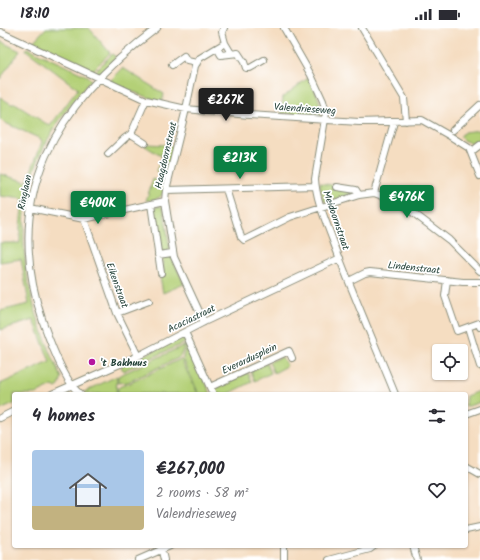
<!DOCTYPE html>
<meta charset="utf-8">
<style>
:root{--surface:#fff;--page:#f2f2f3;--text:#2b2b33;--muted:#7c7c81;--accent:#0b8043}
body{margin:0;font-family:Kalam,sans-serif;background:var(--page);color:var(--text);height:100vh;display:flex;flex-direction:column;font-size:15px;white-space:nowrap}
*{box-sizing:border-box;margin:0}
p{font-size:13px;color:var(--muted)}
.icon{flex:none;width:22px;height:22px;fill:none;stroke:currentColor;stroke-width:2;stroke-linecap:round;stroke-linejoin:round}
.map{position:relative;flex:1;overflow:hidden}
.drawer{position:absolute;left:12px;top:364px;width:456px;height:156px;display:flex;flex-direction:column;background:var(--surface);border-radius:4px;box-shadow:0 1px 3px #0004}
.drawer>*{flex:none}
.buttons{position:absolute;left:432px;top:316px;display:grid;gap:8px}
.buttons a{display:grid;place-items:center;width:36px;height:36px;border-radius:4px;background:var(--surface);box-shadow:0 1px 3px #0004;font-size:20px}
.price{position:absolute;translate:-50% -34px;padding:0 9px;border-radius:4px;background:var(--accent);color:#fff;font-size:13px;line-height:26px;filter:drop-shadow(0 1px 2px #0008)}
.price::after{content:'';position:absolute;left:50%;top:24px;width:12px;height:9px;margin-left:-6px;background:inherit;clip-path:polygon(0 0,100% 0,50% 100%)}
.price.selected{background:#222;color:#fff}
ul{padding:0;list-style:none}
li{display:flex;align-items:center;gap:12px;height:100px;padding:0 20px}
li span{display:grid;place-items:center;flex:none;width:112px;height:80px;border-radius:4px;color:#555}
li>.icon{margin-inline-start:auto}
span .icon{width:48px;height:48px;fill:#fffc;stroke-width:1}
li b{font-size:17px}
h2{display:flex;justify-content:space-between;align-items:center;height:48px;padding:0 20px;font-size:17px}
.status{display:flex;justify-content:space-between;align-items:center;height:28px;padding:0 20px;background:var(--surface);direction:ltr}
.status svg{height:11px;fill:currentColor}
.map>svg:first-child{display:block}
</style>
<div class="status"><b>18:10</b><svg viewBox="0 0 49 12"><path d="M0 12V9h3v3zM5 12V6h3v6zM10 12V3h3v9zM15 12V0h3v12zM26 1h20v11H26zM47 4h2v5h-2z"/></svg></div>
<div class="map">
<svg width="480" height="532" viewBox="0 0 480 532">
<rect width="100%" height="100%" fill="#fff"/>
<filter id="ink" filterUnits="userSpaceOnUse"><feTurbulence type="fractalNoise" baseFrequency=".025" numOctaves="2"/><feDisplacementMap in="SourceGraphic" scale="8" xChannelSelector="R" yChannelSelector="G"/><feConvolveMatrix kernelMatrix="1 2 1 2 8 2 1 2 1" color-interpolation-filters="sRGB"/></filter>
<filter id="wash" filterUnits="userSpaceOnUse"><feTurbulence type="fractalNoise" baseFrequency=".012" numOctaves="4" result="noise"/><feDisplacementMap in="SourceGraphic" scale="16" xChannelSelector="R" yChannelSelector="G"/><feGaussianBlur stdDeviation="0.9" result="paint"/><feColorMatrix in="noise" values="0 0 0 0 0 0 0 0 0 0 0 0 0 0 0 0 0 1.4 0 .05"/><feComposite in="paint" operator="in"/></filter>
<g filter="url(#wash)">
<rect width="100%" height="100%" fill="#f5ddc1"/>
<path fill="#b4d077" stroke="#6a8656" d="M46,0H89L110,25L92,43L32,15Z
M0,13L20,23L0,51Z
M27,20L87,48L91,52C74,72 57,93 45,117C6,196 26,275 62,350L59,358L56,360L53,358L36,366H14V376L0,382V356L50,334L34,292L0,302V283L29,276L21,231L0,234V215H20V199L23,171L0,168V146L27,154L42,114L41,111L3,94L0,91V69L11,76H15L50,98L78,61L26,22Z
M112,26L116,29L101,44L99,43L97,45L94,44Z
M123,40L164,66L162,74L128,62L110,53Z
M308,50C315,62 321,72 321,87L281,85L283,69Z
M480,102V111L475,115L474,113L470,115L463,112L460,109L464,104Z
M146,116L166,117L161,128L145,118Z
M167,117L174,118L167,147L156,143Z
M153,151L165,155C163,170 161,170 146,173Z
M320,155L337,158L356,165L330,173H324L320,159Z
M159,178L162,179L164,182L170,223L161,224L154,180Z
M171,228L184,256L163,265L160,248L164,247L162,229Z
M182,309L186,314L123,343L121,338Z
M187,315L211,366H199L183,331V328Z
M185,317L180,329L128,354L118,355V348Z
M282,329L287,338L274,345L269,334Z
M181,331L198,366H117L118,360L121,358L128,356Z
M267,335L271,345L255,353L251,343Z
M246,345L249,346L252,354L228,366H216L215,362L218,359Z
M117,348L116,366H87L84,364Z
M480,363V374L466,379V368Z"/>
</g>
<g filter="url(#ink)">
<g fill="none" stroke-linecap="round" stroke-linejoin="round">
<g stroke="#8a8d7a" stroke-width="8">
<path id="minor" d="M224,0L222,4L225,15
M284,0L311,47L323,73L326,85L315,151C316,171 325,191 332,210C351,262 374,314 395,366
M362,0L404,70L406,93
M0,4L146,72L186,81L249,87L359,94L422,92L450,108L469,120L480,148
M217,20L221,27L238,25L244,34L246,40H250L264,32
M172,37L184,28L187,33L197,35
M453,102L480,77
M131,106L145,115
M471,124L480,117
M108,126L125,110L131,106L146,72
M337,159L356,162L359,167
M226,161L241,209L244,212L290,189L359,167L374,165L399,174L449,212L480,243
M166,162L315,158
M374,165L394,94
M151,176L161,245
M30,180L84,191L165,173
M84,191L117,285L138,328
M158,227L172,225
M447,252L445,268L457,303L468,299
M349,253L365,245L370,244L463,254H480
M117,285L149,273
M204,294L174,229L165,173L166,162L186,81L195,38L200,30L225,15L231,25
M480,299L479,295L468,299L480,338
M185,304L213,366
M210,359L289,323L292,330
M52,366L138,328L204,294L340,230
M80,366C65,354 50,314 43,294C0,167 56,75 157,0
M466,386L480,381
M0,390L14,383
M466,438L480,446
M466,502L480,499
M284,518V532
M413,518L417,532
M161,519L164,532
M138,532L170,518
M329,532L370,521L374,518"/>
</g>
<use href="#minor" stroke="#fff" stroke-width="6"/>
</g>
</g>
<circle fill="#b5179e" stroke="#fff" stroke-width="1.5" cx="92" cy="334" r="4"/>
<g text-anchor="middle" stroke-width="3.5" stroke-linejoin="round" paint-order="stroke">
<g font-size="10" fill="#1f3d34" stroke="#fff">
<text transform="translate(305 80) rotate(4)" y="4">Valendrieseweg</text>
<text transform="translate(165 127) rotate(-77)" y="4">Haagdoornstraat</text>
<text transform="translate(24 164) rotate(-78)" y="4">Ringlaan</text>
<text transform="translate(337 192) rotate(71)" y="4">Meidoornstraat</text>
<text transform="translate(414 239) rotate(6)" y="4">Lindenstraat</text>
<text transform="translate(118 257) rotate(70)" y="4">Eikenstraat</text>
<text transform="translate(191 290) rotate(-26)" y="4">Acaciastraat</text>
<text transform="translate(249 330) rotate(-25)" y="4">Everardusplein</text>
</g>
<g font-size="10" font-weight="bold" fill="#1f3d34" stroke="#fff" text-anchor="start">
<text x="100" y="338">'t Bakhuus</text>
</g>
</g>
</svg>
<div class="buttons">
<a><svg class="icon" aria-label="locate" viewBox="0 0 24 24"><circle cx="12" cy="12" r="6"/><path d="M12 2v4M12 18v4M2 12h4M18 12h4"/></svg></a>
</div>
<b class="price selected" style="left:226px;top:94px">€267K</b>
<b class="price" style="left:240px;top:152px">€213K</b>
<b class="price" style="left:407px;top:191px">€476K</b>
<b class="price" style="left:98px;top:197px">€400K</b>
<section class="drawer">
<h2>4 homes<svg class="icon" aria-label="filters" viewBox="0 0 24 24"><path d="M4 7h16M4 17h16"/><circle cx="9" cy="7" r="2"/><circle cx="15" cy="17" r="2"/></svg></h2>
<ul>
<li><span style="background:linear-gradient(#a9c7e8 70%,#c2b280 0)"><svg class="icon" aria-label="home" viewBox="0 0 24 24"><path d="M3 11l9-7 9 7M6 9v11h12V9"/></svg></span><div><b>€267,000</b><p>2 rooms · 58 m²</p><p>Valendrieseweg</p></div><svg class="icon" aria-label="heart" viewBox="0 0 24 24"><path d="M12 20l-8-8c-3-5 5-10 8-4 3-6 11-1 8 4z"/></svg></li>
</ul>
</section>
</div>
